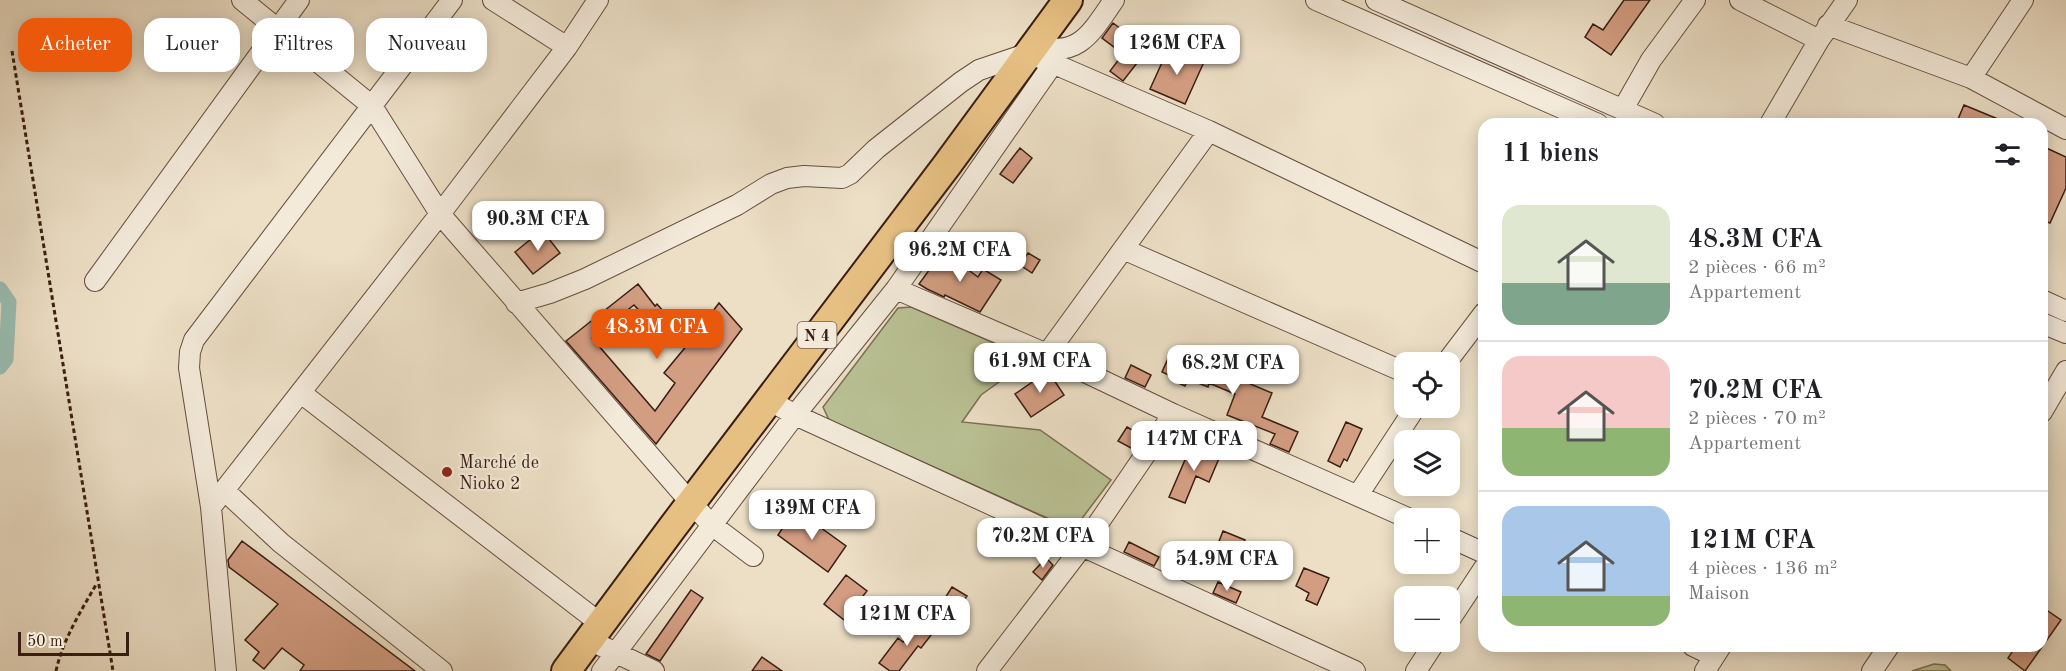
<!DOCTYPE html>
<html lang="fr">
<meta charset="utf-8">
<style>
:root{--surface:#fff;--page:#f2f2f2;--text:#202124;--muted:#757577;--line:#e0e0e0;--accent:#ea580c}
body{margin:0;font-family:"Old Standard TT",serif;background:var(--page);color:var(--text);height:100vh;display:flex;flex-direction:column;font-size:22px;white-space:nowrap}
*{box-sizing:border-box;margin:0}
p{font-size:20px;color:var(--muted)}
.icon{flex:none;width:33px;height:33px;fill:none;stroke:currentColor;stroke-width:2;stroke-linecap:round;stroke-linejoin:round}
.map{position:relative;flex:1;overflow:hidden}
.details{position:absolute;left:1478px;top:118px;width:570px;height:534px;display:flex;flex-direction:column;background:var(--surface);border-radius:18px;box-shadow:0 3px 15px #0003}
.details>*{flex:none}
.hud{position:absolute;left:18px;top:18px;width:570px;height:54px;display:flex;gap:12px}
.fabs{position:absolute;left:1394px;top:352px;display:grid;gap:12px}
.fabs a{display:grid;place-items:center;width:66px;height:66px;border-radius:12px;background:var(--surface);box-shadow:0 3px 15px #0003;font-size:30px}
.scale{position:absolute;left:18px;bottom:15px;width:111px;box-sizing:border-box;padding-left:6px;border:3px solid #3a1e12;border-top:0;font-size:16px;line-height:21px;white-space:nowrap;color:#3a1e12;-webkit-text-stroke:4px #f3eada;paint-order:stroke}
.price{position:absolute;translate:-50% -51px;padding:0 14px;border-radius:12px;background:#fff;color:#222;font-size:20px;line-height:39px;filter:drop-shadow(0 2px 3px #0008)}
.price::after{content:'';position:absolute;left:50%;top:36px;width:18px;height:14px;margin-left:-9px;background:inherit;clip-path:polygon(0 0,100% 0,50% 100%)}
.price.active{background:var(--accent);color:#fff}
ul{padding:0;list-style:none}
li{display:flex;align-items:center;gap:18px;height:150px;padding:0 24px}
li+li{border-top:2px solid var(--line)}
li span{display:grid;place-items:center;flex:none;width:168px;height:120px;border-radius:18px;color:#555}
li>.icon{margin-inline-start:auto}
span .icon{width:72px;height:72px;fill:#fffc;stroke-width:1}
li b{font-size:26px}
h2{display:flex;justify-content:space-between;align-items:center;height:72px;padding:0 24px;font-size:26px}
.tag{padding:0 21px;border-radius:18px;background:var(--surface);box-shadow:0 3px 15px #0003;font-size:21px;line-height:54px}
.tag.active{background:var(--accent);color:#fff}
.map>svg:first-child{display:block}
</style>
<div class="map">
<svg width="2066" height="671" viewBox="0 0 2066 671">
<rect width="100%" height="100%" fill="#ecdfc6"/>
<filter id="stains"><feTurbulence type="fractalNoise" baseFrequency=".00333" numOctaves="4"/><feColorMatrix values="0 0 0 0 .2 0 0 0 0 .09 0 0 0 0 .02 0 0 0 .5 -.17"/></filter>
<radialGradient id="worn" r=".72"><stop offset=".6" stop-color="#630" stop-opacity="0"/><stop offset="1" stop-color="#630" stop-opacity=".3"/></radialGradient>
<path fill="#b9c194" stroke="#7a7053" stroke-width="1.5" d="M911,307L1031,359L981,395L962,422L1040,430L1111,480L1080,521L1065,526L829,420L823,407L898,308Z
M1934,664L1945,665L1951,671H1912Z"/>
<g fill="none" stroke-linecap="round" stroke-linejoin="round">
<path stroke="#99bdb2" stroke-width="15" d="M0,289L9,302L6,359L0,367"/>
</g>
<path fill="#d39d82" stroke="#3a1e12" stroke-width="1.5" d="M1624,0H1650L1611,55L1585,37L1593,24L1603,30Z
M1113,23L1148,49L1123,81L1110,71L1123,54L1102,38Z
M1169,47L1204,62L1185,104L1150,89Z
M1964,105L2010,124H1956Z
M2042,146L2066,157V188L2050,223L2042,220Z
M1020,148L1032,158L1013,183L1000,174Z
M542,230L560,253L533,274L515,252Z
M943,251L978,277L983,269L1001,280L980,312L945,295L944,297L927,289L919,284Z
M1028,253L1040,260L1032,273L1020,265Z
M638,284L655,306L657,304L677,327L665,338L634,305L592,338L655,411L675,383L664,373L708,320L707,319L719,303L742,329L656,444L566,341Z
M1171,352L1208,367L1209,365L1229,373V375L1272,393L1262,417L1298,432L1289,452L1270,444L1275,434L1227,415L1235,394L1209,383L1208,387L1188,379L1185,386L1174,381L1175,378L1162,372Z
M1131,365L1151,375L1145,387L1125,378Z
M1048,371L1064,395L1031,417L1015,394Z
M1346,422L1362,429L1347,461L1344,459L1340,467L1328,461Z
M1127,427L1139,434L1131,448L1118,441Z
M1191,446L1220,456L1209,482L1196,476L1185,503L1169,497Z
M795,509L846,546L828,572L778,535Z
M1223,531L1245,540L1235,563L1214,554Z
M242,541L326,604L415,671H300L304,665L282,648L264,669L253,660L259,652L245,640L278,604L229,567L228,560Z
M1129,542L1159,557L1154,566L1124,552Z
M1046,558L1053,565L1042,580L1033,572Z
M1304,568L1329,578L1317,605L1306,600L1309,593L1296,586Z
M846,575L867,591L844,620L824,604Z
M1218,582L1241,592L1236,603L1213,593Z
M952,587L967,596L954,616L940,606Z
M691,590L703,598L660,661L646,654Z
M2042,607L2061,620L2025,671L2008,658L2016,646H2042Z
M920,619L935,630L921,648L918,646L899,671H890L879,663L898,638L903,642Z
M762,657L782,671H752Z"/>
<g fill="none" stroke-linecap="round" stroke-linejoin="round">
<g stroke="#664e3f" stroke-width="22">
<path id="minor" d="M242,0L372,106L440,214L691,503L712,525L753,556
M493,0L567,47
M1316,0L1598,124
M1376,0L1655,124
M1740,0L1819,40
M1828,25L1971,78L2066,129
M1036,44C1078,61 1093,30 1114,0
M1971,78L2023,0
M1623,109L1651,60L1695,0
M1770,124L1819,40L1847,0
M1123,249L1404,372
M95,281L299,0
M896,289L1047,354L1173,414L1410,519
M2042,300L2066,311
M516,303L550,293L585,279L737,205L771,184L787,178L804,176L842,178L850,174L876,149L961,82L979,70L1029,53L1209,131L1484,263
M2042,323L2066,333
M1047,354L1209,131
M1446,363L1484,313
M301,393L601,624
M769,400L795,415L1355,671
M2042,412L2066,371
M225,491L281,543L442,671
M1358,495L1415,408
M211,507L440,214L567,47L598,0
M1449,537L1484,553
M1449,621L1484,568
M589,640L654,671
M1693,646L1714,656
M226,671L211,507L189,368L190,352L194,340L452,0
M602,671L795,415L896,289L1052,65
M987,671L1082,547L1173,414
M1416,671L1435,642
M1705,671L1721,646
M1872,671L1889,646"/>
</g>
<g stroke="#3a1e12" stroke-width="32">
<path id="highway" d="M566,671L672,528L947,165L1068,0"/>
</g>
<path stroke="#3a1e12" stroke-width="3" stroke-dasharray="4.5 3" stroke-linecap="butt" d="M12,51L113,671
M56,671C63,639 81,611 97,583"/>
<use href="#minor" stroke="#f3eada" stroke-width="20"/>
<use href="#highway" stroke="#e6c083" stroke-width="28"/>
</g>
<circle fill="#8f2418" stroke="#f3eada" stroke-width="2" cx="447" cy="472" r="6"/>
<g text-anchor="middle" stroke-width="4.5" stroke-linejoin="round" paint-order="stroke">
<rect fill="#f3eada" stroke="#725b4e" stroke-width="1.5" x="797.5" y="322" width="39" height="26" rx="4.5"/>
<g font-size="16" font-weight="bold" fill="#3a1e12">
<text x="817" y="341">N 4</text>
</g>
<g font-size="18" fill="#3a1e12" stroke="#f3eada" text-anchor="start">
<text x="459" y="468">Marché de<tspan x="459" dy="21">Nioko 2</tspan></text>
</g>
</g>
<rect width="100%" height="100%" filter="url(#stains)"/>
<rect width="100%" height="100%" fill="url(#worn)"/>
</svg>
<div class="fabs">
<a><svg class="icon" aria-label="locate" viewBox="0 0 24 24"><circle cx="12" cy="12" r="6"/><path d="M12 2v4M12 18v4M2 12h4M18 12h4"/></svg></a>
<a><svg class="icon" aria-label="layers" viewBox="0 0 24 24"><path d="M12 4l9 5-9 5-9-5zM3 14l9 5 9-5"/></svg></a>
<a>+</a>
<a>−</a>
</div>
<div class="scale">50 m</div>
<b class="price" style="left:1177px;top:76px">126M CFA</b>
<b class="price" style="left:538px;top:252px">90.3M CFA</b>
<b class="price" style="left:960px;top:283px">96.2M CFA</b>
<b class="price active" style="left:657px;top:360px">48.3M CFA</b>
<b class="price" style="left:1040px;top:394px">61.9M CFA</b>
<b class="price" style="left:1233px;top:396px">68.2M CFA</b>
<b class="price" style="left:1194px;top:472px">147M CFA</b>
<b class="price" style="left:812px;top:541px">139M CFA</b>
<b class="price" style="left:1043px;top:569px">70.2M CFA</b>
<b class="price" style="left:1227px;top:592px">54.9M CFA</b>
<b class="price" style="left:907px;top:647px">121M CFA</b>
<div class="hud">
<a class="tag active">Acheter</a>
<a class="tag">Louer</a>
<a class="tag">Filtres</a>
<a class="tag">Nouveau</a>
</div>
<section class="details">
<h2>11 biens<svg class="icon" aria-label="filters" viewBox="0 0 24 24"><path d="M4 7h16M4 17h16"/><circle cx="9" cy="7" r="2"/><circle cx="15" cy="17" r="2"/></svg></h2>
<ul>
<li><span style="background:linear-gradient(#dfe7d0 65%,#7fa58c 0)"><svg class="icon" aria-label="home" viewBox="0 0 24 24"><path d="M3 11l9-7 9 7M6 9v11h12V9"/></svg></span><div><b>48.3M CFA</b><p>2 pièces · 66 m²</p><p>Appartement</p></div></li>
<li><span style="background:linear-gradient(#f6c9c9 60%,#8fb573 0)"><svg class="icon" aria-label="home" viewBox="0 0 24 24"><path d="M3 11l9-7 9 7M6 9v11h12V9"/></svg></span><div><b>70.2M CFA</b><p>2 pièces · 70 m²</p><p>Appartement</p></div></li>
<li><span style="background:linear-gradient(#a9c7e8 75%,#8fb573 0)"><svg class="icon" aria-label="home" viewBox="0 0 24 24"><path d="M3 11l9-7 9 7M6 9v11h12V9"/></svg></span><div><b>121M CFA</b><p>4 pièces · 136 m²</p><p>Maison</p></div></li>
</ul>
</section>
</div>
